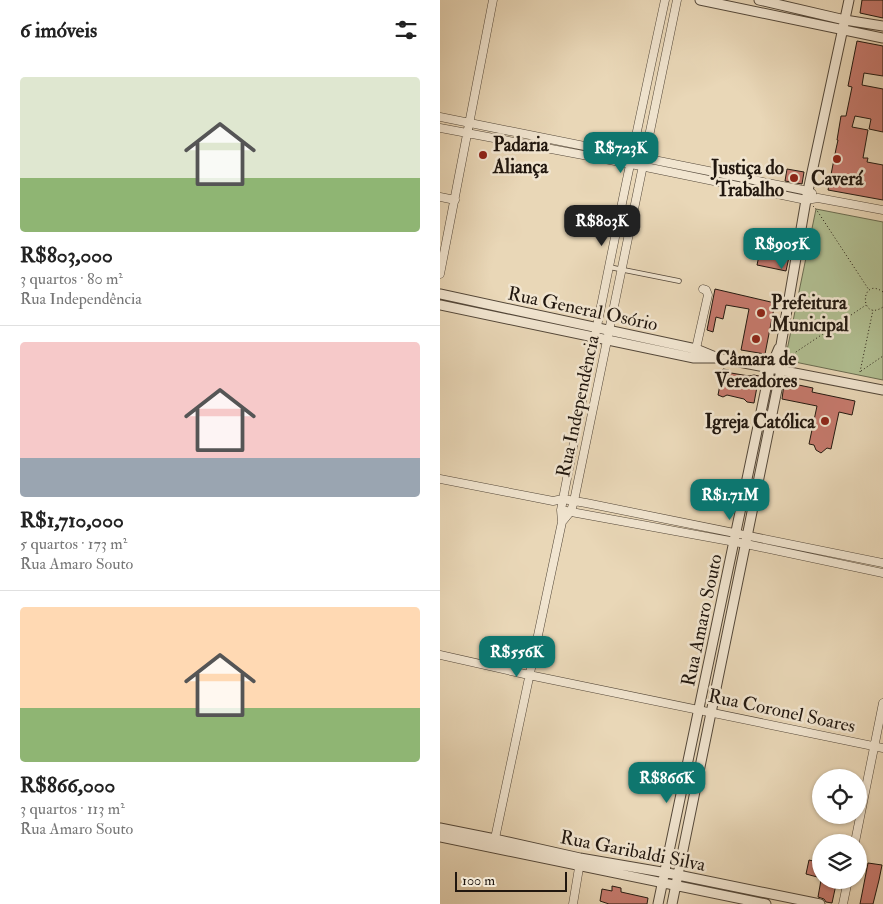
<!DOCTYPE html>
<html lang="pt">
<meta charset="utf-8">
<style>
:root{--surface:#fff;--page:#f2f2f2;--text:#222;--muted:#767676;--line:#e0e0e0;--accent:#0f766e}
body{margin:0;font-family:"IM FELL Double Pica",serif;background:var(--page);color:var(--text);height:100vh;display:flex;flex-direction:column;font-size:19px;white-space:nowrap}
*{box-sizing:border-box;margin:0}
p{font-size:16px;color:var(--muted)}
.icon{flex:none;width:28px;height:28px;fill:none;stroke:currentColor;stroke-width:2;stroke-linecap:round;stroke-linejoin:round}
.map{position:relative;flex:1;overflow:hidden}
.drawer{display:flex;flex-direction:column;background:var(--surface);width:440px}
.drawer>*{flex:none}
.buttons{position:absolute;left:372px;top:769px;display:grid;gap:10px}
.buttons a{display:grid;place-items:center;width:55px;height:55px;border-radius:50%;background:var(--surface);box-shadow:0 1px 4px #0004;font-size:25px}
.scale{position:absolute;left:15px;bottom:12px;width:112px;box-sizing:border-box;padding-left:5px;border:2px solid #21170f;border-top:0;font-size:14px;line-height:18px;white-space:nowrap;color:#21170f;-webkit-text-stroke:4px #f1e5d0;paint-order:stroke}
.price{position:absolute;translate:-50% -42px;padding:0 11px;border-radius:10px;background:var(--accent);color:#fff;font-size:16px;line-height:32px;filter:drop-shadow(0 1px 2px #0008)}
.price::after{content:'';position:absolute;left:50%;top:30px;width:15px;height:11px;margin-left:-8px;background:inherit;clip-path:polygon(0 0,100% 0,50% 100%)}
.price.on{background:#222;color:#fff}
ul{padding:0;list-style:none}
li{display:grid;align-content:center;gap:10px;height:265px;padding:0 20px}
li+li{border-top:1px solid var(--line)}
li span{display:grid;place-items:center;height:155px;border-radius:5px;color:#555}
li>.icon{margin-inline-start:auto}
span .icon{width:90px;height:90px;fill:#fffc;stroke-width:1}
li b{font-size:21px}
h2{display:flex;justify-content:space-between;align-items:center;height:60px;padding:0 20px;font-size:21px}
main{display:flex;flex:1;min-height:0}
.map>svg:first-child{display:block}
</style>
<main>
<section class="drawer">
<h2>6 imóveis<svg class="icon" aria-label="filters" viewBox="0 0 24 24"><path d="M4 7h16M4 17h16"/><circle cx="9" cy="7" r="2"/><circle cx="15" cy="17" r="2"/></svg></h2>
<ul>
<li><span style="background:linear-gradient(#dfe7d0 65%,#8fb573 0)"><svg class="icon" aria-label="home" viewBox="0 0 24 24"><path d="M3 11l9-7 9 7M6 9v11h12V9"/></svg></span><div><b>R$803,000</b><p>3 quartos · 80 m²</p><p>Rua Independência</p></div></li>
<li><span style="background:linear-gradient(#f6c9c9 75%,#9aa5b1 0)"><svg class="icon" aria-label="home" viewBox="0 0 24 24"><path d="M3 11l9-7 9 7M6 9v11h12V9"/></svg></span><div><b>R$1,710,000</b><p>5 quartos · 173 m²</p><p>Rua Amaro Souto</p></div></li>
<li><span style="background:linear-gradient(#ffd9b3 65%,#8fb573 0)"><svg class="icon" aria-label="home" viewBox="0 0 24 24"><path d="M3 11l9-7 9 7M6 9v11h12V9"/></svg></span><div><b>R$866,000</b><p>3 quartos · 113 m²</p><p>Rua Amaro Souto</p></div></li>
</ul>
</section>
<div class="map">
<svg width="443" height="904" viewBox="0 0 443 904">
<rect width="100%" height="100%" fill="#e9d7b7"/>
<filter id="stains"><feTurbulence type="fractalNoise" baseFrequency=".004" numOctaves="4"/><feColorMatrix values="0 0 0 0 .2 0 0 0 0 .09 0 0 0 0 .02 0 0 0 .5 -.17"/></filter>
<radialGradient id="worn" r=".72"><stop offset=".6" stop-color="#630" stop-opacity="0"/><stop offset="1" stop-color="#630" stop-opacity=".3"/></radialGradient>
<path fill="#b1bf92" stroke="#696b50" d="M376,209L443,222V380L345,360Z"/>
<path fill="#c77a6e" stroke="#21170f" d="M422,0H443V18L420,13Z
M417,41L443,46V76L424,73L422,85L443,89V132L429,129L431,119L415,116L412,127L428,130L423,158H428L427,162L443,165V200L388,190L396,149L398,140H397L401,116H406L412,87L408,86Z
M347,169L364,172L362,184L345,181Z
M320,251L349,257L346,271L317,265Z
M275,289L335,303L325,354L301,350L309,309L286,305L283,319L276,317L273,332L267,330Z
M283,369L289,370L291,373L309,376L314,375L319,376L314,403L307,402L304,399L287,395L283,397L278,395Z
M349,383L373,388L372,392L415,401L412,415L399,412L391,449L387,448L381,453L376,450L374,445L369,444L377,406L342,399L344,384Z
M369,860L381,863V878L366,874Z
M428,863L442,865L439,880L433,904H420Z
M381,880H397L392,903L386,902L384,899L378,897Z
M172,886L181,888V892L208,898L207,904H169L160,901L162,889L172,891Z"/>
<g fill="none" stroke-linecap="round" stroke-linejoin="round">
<g stroke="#534739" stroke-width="5.5">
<path id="service" d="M169,267L239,281"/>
</g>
<g stroke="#534739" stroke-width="9">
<path id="minor" d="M0,117L368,191L372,193
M0,128L191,164L366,200L378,198L443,210
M0,197L15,200
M0,274L53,0
M255,353L268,295L266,290L263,289
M0,479L113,501L123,499L146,503L443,563
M126,511L306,544L443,573
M122,522L131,511L134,501L237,0
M0,655L89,675L443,748
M415,842L443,703
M54,843L122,522L121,510L123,499C155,333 189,166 225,0
M133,904L140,862
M403,904L408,880"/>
</g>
<g stroke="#534739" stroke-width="11">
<path id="tertiary" d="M260,0L443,38
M319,0L405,20L443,26
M0,294L256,349L273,356
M0,305L254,358H278L443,390
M0,828L55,839L140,858L233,874L380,904
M0,837L326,904
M218,904L330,369L339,348
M232,904L341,370V345L366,200L409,0"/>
</g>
<path stroke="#21170f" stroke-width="1" stroke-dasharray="1 2.5" stroke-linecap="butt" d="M373,206L376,209L429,290
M443,292C420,275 419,323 443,307
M350,356L426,305
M421,371L443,356
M420,372L433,310"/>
<use href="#service" stroke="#f1e5d0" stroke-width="4"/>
<use href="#minor" stroke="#f1e5d0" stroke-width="8"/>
<use href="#tertiary" stroke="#f1e5d0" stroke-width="9"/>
</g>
<g fill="#8f2418" stroke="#f1e5d0" stroke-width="2">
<circle cx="43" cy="155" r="5"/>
<circle cx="397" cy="159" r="5"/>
<circle cx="354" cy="178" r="5"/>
<circle cx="321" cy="313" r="5"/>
<circle cx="316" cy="339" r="5"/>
<circle cx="385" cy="421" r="5"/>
</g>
<g text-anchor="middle" stroke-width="5" stroke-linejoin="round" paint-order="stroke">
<g font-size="19" font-weight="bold" fill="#21170f" stroke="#f1e5d0" text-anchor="start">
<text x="53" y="151">Padaria<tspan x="53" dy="22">Aliança</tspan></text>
<text x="344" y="174" text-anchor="end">Justiça do<tspan x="344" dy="22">Trabalho</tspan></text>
<text x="397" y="185" text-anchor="middle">Caverá</text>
<text x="331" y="309">Prefeitura<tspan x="331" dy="22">Municipal</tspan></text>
<text x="316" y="365" text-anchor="middle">Câmara de<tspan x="316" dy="22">Vereadores</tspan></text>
<text x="375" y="428" text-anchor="end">Igreja Católica</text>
</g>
<g font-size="19" fill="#21170f" stroke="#f1e5d0">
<text transform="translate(143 308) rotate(12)" y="7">Rua General Osório</text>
<text transform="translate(137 406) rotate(-78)" y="7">Rua Independência</text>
<text transform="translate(261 620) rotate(-78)" y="7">Rua Amaro Souto</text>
<text transform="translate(342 710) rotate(12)" y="7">Rua Coronel Soares</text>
<text transform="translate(193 850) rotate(11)" y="7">Rua Garibaldi Silva</text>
</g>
</g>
<rect width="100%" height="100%" filter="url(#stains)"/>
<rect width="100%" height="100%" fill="url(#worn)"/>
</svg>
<div class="buttons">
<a><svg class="icon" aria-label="locate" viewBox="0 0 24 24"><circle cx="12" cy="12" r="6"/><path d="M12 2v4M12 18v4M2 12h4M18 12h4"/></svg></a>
<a><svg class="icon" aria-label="layers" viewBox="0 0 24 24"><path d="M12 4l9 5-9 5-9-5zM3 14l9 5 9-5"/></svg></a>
</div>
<div class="scale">100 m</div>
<b class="price" style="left:181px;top:174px">R$723K</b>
<b class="price on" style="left:162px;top:247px">R$803K</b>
<b class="price" style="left:342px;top:270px">R$905K</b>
<b class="price" style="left:290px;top:521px">R$1.71M</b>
<b class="price" style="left:77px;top:678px">R$556K</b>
<b class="price" style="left:227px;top:804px">R$866K</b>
</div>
</main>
